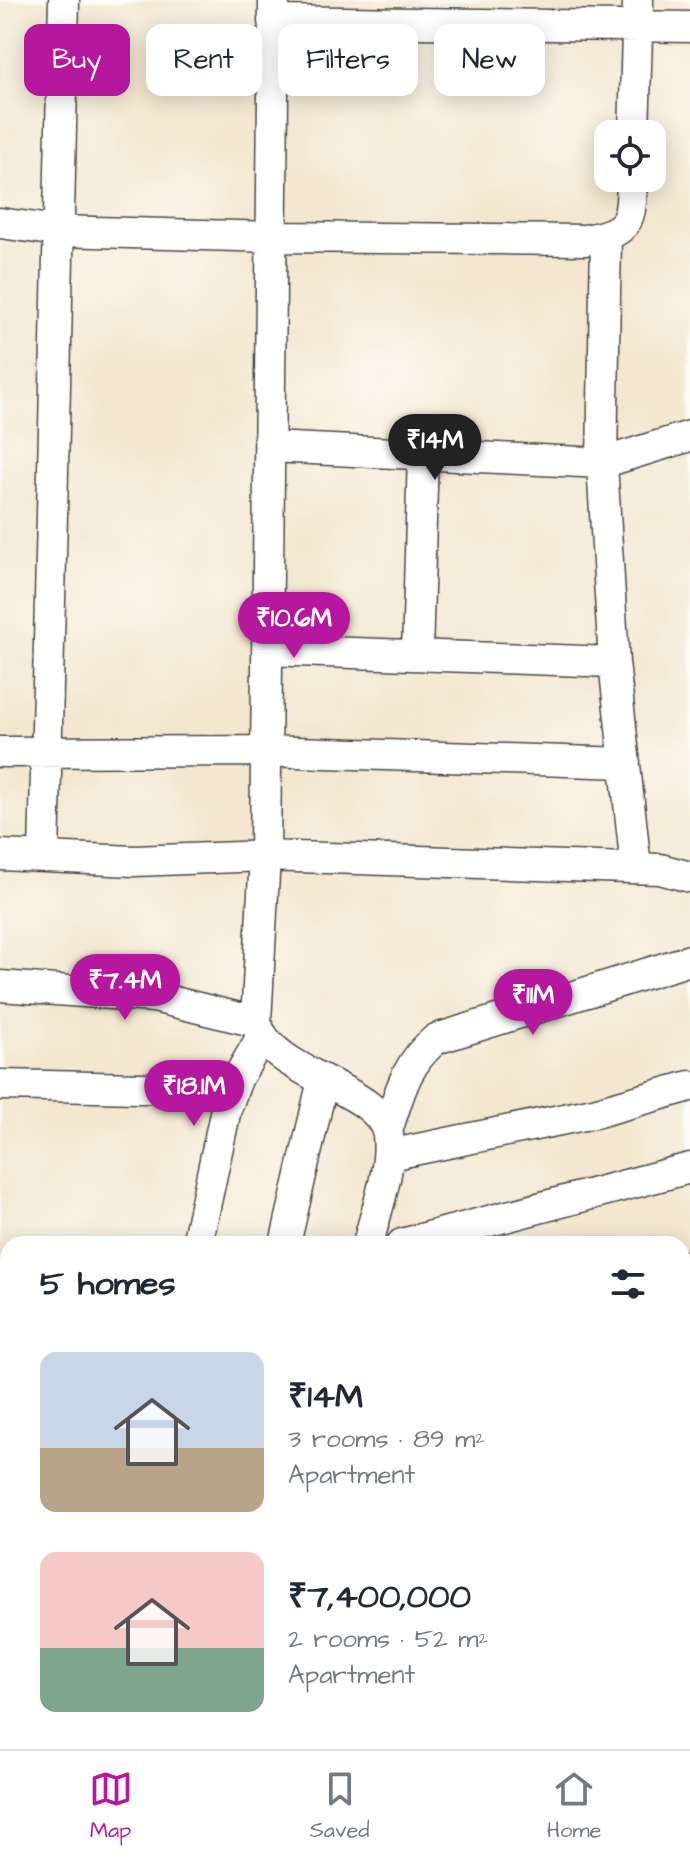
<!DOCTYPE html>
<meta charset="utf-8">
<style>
:root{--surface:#fff;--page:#f2f2f3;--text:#1f2937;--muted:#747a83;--line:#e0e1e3;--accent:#b5179e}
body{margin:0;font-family:"Architects Daughter",sans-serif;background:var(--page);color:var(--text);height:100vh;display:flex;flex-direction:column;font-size:30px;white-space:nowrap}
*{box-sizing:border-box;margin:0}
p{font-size:26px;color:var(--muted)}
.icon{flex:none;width:44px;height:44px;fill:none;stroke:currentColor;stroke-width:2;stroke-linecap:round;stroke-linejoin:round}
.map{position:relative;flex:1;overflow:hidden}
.panel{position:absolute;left:0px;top:1236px;width:690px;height:514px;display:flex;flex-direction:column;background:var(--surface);border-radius:24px 24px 0 0;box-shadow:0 4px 20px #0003}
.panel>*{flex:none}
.top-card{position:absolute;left:24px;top:24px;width:642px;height:72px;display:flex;gap:16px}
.tools{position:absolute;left:594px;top:120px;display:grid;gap:16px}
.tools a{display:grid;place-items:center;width:72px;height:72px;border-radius:16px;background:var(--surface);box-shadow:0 4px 20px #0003;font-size:40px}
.price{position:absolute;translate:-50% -68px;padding:0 18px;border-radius:28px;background:var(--accent);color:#fff;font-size:26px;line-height:52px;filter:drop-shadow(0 2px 4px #0008)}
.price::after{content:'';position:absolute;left:50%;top:48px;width:24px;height:18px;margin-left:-12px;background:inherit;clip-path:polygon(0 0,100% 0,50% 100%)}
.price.selected{background:#222;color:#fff}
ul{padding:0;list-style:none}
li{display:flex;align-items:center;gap:24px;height:200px;padding:0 40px}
li span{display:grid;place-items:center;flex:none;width:224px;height:160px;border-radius:16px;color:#555}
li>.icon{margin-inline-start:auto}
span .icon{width:96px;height:96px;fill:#fffc;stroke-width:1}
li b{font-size:34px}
h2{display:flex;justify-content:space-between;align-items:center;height:96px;padding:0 40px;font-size:34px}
.tag{padding:0 28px;border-radius:16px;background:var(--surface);box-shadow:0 4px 20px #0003;font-size:28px;line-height:72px}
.tag.selected{background:var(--accent);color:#fff}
.menu{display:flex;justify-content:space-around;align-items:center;height:112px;border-top:2px solid var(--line);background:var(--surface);font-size:22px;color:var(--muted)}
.menu a{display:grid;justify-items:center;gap:4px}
.menu .selected{color:var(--accent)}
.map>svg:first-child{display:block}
</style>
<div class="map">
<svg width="690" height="1749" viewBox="0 0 690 1749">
<rect width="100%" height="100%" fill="#fdfcf7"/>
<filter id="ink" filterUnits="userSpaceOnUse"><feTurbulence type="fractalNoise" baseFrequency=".0125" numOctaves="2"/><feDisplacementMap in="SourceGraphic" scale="16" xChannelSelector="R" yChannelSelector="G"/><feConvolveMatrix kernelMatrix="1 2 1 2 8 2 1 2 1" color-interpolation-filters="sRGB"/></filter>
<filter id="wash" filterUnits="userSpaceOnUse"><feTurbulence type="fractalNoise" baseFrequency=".006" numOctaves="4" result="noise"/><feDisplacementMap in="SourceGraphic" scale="32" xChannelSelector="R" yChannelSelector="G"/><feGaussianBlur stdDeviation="1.8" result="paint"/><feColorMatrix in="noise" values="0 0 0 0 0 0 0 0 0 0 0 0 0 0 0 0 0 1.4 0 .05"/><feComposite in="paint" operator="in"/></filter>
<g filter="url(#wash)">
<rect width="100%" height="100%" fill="#f3e7cf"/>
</g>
<g filter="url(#ink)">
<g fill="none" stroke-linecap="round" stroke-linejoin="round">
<g stroke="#494744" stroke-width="33">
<path id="street" d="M274,0L265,856L256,1022C271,1076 381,1087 388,1135C392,1170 376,1210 368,1244
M273,21L690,27
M634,134L638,0
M0,223L58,231L272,237L585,240C631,232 631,221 632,178
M606,236L602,463L614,662L636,868
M270,447L602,463L690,436
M267,650L614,662
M417,655L423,454
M0,752L266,751L625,763
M0,855L134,861L265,856L660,869L690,877
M44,857L64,0
M0,986L154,997L256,1022
M0,1085L233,1090
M387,1131C399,1095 405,1064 436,1039L690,960
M389,1155L594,1113L690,1086
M197,1244L226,1109L237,1079L261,1038
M285,1244L323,1080
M402,1244L690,1168
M682,1267L690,1265
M682,1361L690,1359
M682,1448L690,1446
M0,1618L8,1602
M89,1749L91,1742
M174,1749L175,1742
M257,1749L258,1742"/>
</g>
<use href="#street" stroke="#fff" stroke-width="30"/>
</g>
</g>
</svg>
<div class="tools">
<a><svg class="icon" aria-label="locate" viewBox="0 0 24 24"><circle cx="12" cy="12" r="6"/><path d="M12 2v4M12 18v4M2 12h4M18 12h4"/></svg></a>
</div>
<b class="price selected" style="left:435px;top:482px">₹14M</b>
<b class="price" style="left:294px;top:660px">₹10.6M</b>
<b class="price" style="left:125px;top:1022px">₹7.4M</b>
<b class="price" style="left:533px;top:1037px">₹11M</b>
<b class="price" style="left:194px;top:1128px">₹18.1M</b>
<div class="top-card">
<a class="tag selected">Buy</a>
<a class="tag">Rent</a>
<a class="tag">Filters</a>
<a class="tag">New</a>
</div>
<section class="panel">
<h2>5 homes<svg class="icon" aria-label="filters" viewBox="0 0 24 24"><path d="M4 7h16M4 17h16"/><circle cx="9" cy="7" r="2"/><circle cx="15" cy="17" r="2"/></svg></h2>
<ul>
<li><span style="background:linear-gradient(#c9d6e8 60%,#b9a48a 0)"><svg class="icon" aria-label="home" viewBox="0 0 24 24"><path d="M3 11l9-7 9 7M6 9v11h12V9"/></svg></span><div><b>₹14M</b><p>3 rooms · 89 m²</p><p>Apartment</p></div></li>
<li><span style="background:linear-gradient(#f6c9c9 60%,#7fa58c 0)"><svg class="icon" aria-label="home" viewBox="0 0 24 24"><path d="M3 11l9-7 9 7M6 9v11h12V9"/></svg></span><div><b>₹7,400,000</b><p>2 rooms · 52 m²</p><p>Apartment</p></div></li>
</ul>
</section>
</div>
<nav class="menu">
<a class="selected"><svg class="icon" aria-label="map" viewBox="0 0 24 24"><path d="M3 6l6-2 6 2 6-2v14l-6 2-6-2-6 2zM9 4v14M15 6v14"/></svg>Map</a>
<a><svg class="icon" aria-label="saved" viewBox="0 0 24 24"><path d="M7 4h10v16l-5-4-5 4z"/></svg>Saved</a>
<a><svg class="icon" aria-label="home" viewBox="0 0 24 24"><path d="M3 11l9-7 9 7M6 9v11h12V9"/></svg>Home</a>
</nav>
